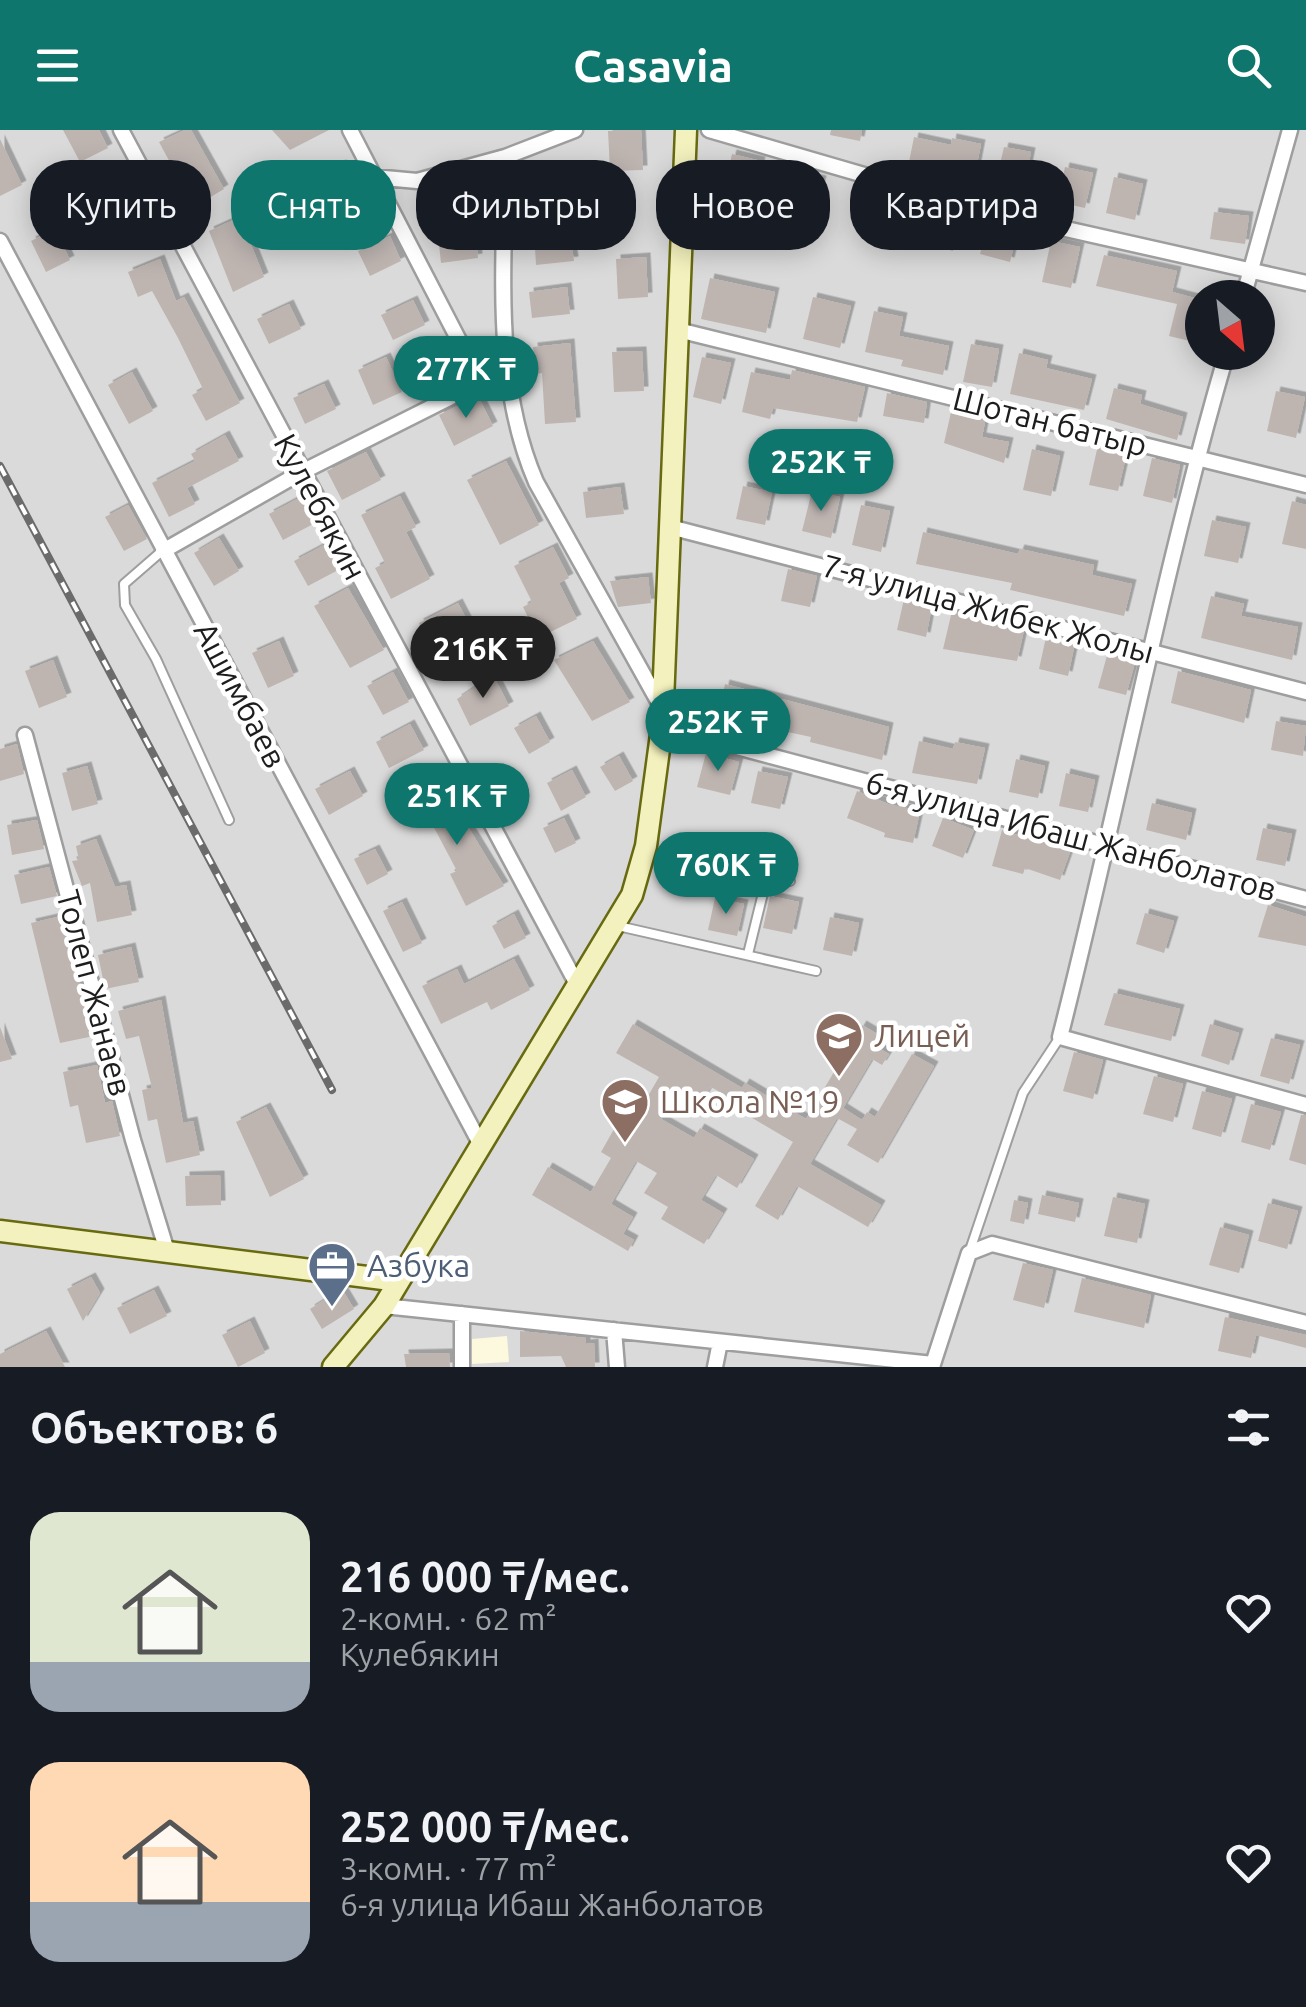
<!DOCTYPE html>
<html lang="ru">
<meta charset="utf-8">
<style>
:root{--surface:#171b24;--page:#242831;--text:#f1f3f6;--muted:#9ea1a6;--accent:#0f766e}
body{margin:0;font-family:Ubuntu,sans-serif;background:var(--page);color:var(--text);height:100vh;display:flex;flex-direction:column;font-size:38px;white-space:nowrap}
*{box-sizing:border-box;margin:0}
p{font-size:32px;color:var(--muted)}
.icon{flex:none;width:55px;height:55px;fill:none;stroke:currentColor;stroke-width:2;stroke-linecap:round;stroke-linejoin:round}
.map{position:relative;height:1237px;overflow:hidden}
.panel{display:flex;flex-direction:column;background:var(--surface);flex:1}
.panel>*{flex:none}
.top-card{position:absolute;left:30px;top:30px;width:1248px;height:90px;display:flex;gap:20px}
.needle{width:65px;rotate:152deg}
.buttons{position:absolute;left:1185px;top:150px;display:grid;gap:20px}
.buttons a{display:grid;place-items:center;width:90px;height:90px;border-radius:50%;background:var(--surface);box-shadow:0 5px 25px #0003;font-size:50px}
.price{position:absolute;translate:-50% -85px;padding:0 22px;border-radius:35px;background:var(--accent);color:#fff;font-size:32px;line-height:65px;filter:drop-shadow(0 2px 5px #0008)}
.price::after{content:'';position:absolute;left:50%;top:60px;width:30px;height:22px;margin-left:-15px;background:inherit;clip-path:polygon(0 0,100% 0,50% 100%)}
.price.current{background:#222;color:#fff}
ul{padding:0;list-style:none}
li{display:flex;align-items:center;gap:30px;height:250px;padding:0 30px}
li span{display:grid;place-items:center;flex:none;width:280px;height:200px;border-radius:30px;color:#555}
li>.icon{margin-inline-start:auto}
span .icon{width:120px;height:120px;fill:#fffc;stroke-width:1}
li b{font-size:42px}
h2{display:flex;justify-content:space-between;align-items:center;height:120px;padding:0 30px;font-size:42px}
.tag{padding:0 35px;border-radius:40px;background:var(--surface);box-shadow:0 5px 25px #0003;font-size:35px;line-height:90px}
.tag.current{background:var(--accent);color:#fff}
header{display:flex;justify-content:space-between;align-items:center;height:130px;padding:0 30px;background:var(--accent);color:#fff;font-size:45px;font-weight:700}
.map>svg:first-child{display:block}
</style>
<header><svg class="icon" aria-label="menu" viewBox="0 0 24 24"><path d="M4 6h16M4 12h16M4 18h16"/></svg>Casavia<svg class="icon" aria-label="search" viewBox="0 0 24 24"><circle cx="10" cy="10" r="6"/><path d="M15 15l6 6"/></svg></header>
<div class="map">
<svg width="1306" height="1237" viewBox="0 0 1306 1237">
<defs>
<filter id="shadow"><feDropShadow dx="4.5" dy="-4.5" stdDeviation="0" flood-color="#0004"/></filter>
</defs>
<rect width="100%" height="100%" fill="#eeeae4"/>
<path fill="#dbdadb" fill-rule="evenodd" d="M0,0H1306V1237H0ZM1202,168H1258V222H1202Z"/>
<path fill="#fcf9df" d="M507,1206L509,1232L472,1234V1209Z"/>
<path fill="#beb5b1" filter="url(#shadow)" d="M63,0H99L108,18L80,32Z
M185,0H191L224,59L194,77L159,12Z
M272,0H329L290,20Z
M641,0L643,40L610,41L608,1Z
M831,0H862L860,11L830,5Z
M914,7L951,15L952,8L981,14L973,55L907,42Z
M0,9L22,55L0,66Z
M1004,17L1031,22L1024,57L996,51Z
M732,24L761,31L754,61L725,54Z
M342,34L371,92L339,107L311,48Z
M122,37L149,105L117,118L90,50Z
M1065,37L1093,43L1085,78L1058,72Z
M793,44L822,50L813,91L784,86Z
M1114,47L1143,54L1135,90L1106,83Z
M561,51L564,105L570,104L574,131L536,135L531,53Z
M887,63L962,88L953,121L879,102Z
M1214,82L1249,86L1245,114L1210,109Z
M240,87L264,147L233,162L209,101Z
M989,92L1018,99L1010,132L980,124Z
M55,99L70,130L46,142L31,111Z
M475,101L478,128L441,133L438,106Z
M390,106L401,131L370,146L358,121Z
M1051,111L1080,117L1071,158L1042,152Z
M1104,125L1177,141L1172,162L1202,170V214L1169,206L1177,174L1096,156Z
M646,127L648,167L618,169L616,129Z
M160,129L176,171L184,167L240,273L206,291L192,265L203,259L178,208L152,161L138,167L128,142Z
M710,148L775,162L766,203L701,189Z
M567,157L570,184L532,188L529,162Z
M813,167L851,176L840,218L803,209Z
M413,170L425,195L393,210L381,185Z
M289,174L301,199L269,214L257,189Z
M874,181L903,187L899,206L949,216L943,245L901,236L903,230L865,222Z
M570,213L576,292L545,294L542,243L536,244L533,217Z
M971,214L999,219L992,257L963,252Z
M444,216L455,241L424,256L412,231Z
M642,221L644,261L614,262L612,222Z
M1019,223L1048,230L1046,238L1092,249L1084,280L1010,264Z
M386,227L402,262L373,275L358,240Z
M702,227L731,233L721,274L693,267Z
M792,240L865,257L857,292L773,278L770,289L742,282L751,242L790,250Z
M132,242L153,281L129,294L108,255Z
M324,254L336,279L305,294L293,268Z
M1114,258L1142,265L1140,274L1183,287L1177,310L1106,289Z
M1276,261L1305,267L1296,308L1267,301Z
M887,263L927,272L924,293L883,286Z
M478,266L493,296L454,316L439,285Z
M952,278L986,287L982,307L1009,312L1004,333L944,313Z
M225,305L239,331L187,358L195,374L169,387L152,353L195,331L191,324Z
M1098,315L1127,322L1118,361L1089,355Z
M1032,319L1060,326L1051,366L1023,360Z
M366,322L381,350L342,370L327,341Z
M1152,328L1180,335L1172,373L1143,366Z
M506,331L539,395L500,415L467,350Z
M743,356L772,362L765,395L736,389Z
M620,357L624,384L586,388L583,362Z
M812,361L840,367L831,408L802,401Z
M303,366L317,392L283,410L269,384Z
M400,366L416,397L406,402L430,449L391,469L375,438L385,433L361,385Z
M1292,371L1306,375V419L1282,414Z
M128,375L147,409L124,421L105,387Z
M861,375L890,381L881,422L852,415Z
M1212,390L1246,397L1238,433L1204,426Z
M923,402L1018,424L1020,419L1094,435L1092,445L1132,454L1124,486L1010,460L1012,453L916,434Z
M219,408L239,441L214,456L194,423Z
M328,413L342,438L308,456L294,431Z
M553,417L569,448L559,453L577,489L538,508L523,477L532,472L514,436Z
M788,439L817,446L810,477L781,471Z
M648,447L651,473L618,477L610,451Z
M348,458L384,520L350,538L314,476Z
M1211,466L1244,474L1241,486L1298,497L1292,530L1201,508Z
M904,469L932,476L926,507L897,500Z
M458,473L474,504L435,524L419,493Z
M952,481L1024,500L1017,531L943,519Z
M1046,507L1075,513L1068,546L1039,539Z
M279,511L294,546L268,558L252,523Z
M593,511L630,572L592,591L554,530Z
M1108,522L1136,529L1126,565L1098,558Z
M53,530L67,567L39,578L25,541Z
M1178,541L1251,560L1244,593L1171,573Z
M393,542L409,572L383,585L367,556Z
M493,545L509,576L470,596L457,569Z
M725,554L889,597L882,630L810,612L811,607L718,587Z
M536,586L550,612L529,624L514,598Z
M1276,591L1306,596L1303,626L1271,620Z
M410,594L424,620L389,638L376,612Z
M919,611L953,619L955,612L985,618L977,654L912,643Z
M17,614L24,644L0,651V619Z
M706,623L739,632L730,665L697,657Z
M619,626L633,651L615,661L600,637Z
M1016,629L1045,636L1038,668L1009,662Z
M87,636L98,674L72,681L62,643Z
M572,640L586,667L561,681L547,653Z
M350,641L363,666L329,685L315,659Z
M758,641L788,647L780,679L751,673Z
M1066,643L1095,650L1088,682L1059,676Z
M427,661L439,685L456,677L504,756L466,776L450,744L457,741L430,690L412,698L400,673Z
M857,661L888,674L920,681L913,713L884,707L885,703L847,688Z
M1152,673L1192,683L1186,710L1146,700Z
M564,688L576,713L555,723L543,698Z
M943,688L974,700L963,728L932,716Z
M37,690L44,719L12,725L7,695Z
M1263,698L1292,704L1285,736L1256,730Z
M1002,700L1070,722L1060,750L1025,738L1023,744L992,736Z
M96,709L115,757L126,755L132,785L97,792L90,753L82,756L72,731L79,730L76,716Z
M375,719L388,744L367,755L354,729Z
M684,724L706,730L698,762L676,757Z
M49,737L57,766L21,774L14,745Z
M770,766L799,772L792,804L763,798Z
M715,768L744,774L737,806L708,800Z
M402,772L422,813L403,822L383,781Z
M1268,775L1306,787V816L1258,807Z
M1145,783L1174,791L1164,823L1136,814Z
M514,784L526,808L504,819L492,796Z
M62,786L94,906L60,913L31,793Z
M830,787L859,793L852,826L823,820Z
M131,817L139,852L105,859L98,825Z
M514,829L530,860L491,880L487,872L441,894L422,856L457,839L464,854Z
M1114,863L1180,879L1171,911L1104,895Z
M161,870L183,993L193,991L200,1025L166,1033L157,989L148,991L142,960L152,958L139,906L126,909L118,881Z
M633,894L742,958L745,953L806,989L862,895L884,908L878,918L889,924L882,935L872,929L843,978L862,990L867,982L875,987L912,924L934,936L878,1033L847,1015L857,999L837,988L810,1034L881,1075L868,1097L797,1056L778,1090L755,1076L793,1012L732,976L735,971L711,957L701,972L678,959L661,989L694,1008L700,998L754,1029L737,1058L716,1045L701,1070L723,1083L704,1114L661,1089L668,1077L644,1063L657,1043L636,1031L611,1074L633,1087L623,1104L634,1110L628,1121L532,1065L548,1037L591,1062L611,1028L601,1022L626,978L637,985L659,947L616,923Z
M1210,894L1239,903L1229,935L1201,926Z
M0,897L12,929L0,932Z
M1271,908L1300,915L1289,954L1260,946Z
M1074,922L1103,930L1093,969L1063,961Z
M97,935L105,973L112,971L120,1006L86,1013L78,975L70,977L63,942Z
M1154,946L1183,954L1173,992L1143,984Z
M1202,961L1232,969L1221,1007L1192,999Z
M1251,974L1281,982L1270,1020L1241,1012Z
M266,977L304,1049L270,1067L236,992Z
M1301,985H1306V1035L1289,1030Z
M220,1045L221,1075L186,1076L185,1046Z
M1042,1065L1079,1073L1075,1092L1038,1084Z
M1113,1067L1145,1074L1137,1113L1104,1106Z
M1014,1070L1028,1073L1024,1094L1010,1091Z
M1268,1073L1298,1081L1287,1119L1258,1111Z
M1220,1097L1249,1105L1239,1143L1209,1135Z
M1023,1133L1053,1140L1044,1178L1013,1170Z
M91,1147L100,1163L83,1191L67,1159Z
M1082,1148L1151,1165L1144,1198L1074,1182Z
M342,1159L354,1179L322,1199L310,1179Z
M154,1160L167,1186L130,1204L117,1178Z
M1225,1187L1306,1205V1218L1256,1205L1251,1228L1218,1221Z
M250,1191L265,1223L238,1237L222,1205Z
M46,1201L65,1237H0V1224Z
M520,1201L586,1208V1214L594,1213L595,1237H566L561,1226L520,1227Z
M449,1223L450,1237H406L404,1224Z"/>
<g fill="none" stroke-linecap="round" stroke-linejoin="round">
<g stroke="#9e9e9e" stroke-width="12">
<path id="lane" d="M162,421L124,454L125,475L156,529L229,690
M618,796L816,841
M748,824L765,755L771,748L790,751
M969,1123L1023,963L1060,907"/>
</g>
<g stroke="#9e9e9e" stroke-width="19">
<path id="street" d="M121,0L579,858
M350,0L480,251
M575,0L505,27C505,136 492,250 536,352L662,578
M709,0L995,83L1306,153
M374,47L417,51L505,27
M0,111L482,1017
M1243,168L1290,0
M678,200L1306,355
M1227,222C1161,448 1118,680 1060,907L1306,975
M670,397L1306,562
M163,421L300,343L505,240
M662,597L1306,769
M25,605L133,1010L167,1121
M384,1176L933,1234
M614,1200L617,1237
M462,1237V1184
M715,1237L720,1212
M932,1237L969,1123L992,1114L1306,1193"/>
</g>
<g stroke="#676a0f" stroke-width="25">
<path id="secondary" d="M0,1101L399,1151
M333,1237L384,1176L632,765L646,716L662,597L686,0"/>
</g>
<use href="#lane" stroke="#fff" stroke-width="8"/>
<use href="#street" stroke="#fff" stroke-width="14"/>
<use href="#secondary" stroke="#f3f1bd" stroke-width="20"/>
<g stroke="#6b6b6b" stroke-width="8">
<path id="rail" d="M0,336L332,960"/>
</g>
<use href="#rail" stroke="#fff" stroke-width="4" stroke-dasharray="11" stroke-linecap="butt"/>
</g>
<defs>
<g id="school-pin" transform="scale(2.5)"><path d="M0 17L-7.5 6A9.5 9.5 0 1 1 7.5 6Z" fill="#8d6e63" stroke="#fff"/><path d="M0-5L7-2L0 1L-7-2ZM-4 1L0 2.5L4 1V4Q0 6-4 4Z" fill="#fff"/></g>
<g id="office-pin" transform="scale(2.5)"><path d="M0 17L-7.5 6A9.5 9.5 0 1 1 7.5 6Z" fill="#5c6f8a" stroke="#fff"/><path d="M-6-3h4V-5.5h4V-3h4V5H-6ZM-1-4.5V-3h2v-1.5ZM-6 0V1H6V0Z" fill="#fff"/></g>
</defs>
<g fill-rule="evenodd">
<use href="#school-pin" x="839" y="906"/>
<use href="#school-pin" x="625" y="972"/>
<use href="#office-pin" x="332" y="1136"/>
</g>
<g text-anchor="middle" stroke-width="9" stroke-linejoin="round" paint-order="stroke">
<g font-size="32" fill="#1d1d1d" stroke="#fff">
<text transform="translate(1050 292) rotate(14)" y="11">Шотан батыр</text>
<text transform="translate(320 377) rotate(62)" y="11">Кулебякин</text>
<text transform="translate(988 479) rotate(15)" y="11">7-я улица Жибек Жолы</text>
<text transform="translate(240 565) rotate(62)" y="11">Ашимбаев</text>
<text transform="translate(1071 706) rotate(15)" y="11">6-я улица Ибаш Жанболатов</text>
<text transform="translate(94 863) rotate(75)" y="11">Толеп Жанаев</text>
</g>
<g font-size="32" fill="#785e54" stroke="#fff" text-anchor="start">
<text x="874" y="917">Лицей</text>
<text x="660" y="983">Школа №19</text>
</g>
<g font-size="32" fill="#4e5e75" stroke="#fff" text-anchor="start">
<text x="367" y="1147">Азбука</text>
</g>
</g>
</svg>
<div class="buttons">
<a><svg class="needle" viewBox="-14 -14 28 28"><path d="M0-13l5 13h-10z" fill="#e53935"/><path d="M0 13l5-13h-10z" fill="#9ea1a6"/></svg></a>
</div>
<b class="price" style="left:466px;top:291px">277K ₸</b>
<b class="price" style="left:821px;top:384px">252K ₸</b>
<b class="price current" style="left:483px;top:571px">216K ₸</b>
<b class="price" style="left:718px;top:644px">252K ₸</b>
<b class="price" style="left:457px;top:718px">251K ₸</b>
<b class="price" style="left:726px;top:787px">760K ₸</b>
<div class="top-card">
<a class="tag">Купить</a>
<a class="tag current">Снять</a>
<a class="tag">Фильтры</a>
<a class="tag">Новое</a>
<a class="tag">Квартира</a>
</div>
</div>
<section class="panel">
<h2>Объектов: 6<svg class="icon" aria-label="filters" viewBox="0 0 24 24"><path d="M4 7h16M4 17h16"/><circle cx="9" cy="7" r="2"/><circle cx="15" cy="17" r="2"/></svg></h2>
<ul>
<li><span style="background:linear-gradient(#dfe7d0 75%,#9aa5b1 0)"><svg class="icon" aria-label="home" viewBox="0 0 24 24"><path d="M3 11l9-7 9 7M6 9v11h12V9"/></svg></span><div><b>216 000 ₸/мес.</b><p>2-комн. · 62 m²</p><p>Кулебякин</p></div><svg class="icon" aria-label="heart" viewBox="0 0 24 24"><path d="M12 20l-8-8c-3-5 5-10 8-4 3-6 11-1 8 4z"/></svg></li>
<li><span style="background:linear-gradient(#ffd9b3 70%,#9aa5b1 0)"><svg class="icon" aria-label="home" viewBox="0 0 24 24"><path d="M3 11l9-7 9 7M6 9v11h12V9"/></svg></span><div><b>252 000 ₸/мес.</b><p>3-комн. · 77 m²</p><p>6-я улица Ибаш Жанболатов</p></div><svg class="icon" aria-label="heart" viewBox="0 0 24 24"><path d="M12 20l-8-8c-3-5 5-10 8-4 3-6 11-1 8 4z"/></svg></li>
</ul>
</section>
